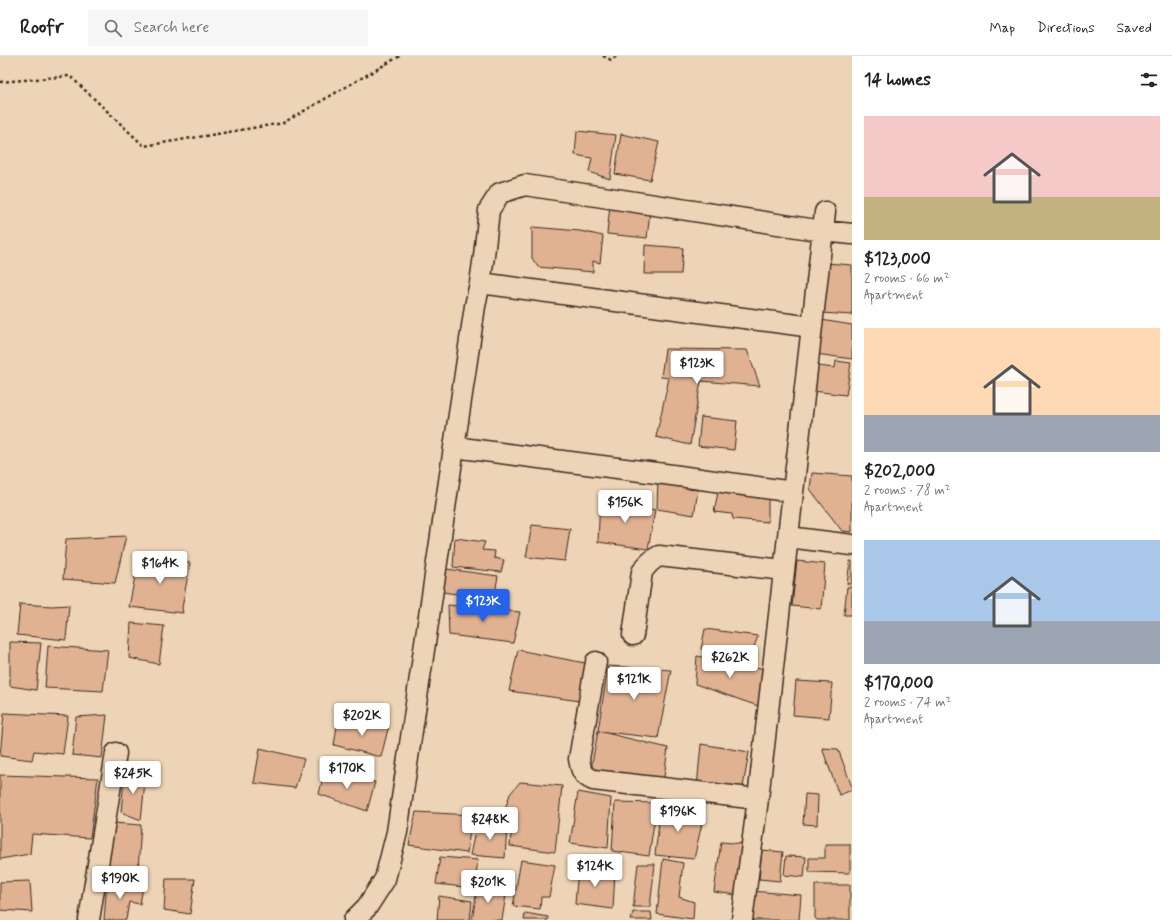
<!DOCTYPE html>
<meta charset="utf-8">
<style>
:root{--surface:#fff;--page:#f6f6f6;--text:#222;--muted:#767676;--line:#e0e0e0;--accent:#2563eb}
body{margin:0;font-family:Mynerve,sans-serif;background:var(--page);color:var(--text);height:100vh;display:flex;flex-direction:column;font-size:15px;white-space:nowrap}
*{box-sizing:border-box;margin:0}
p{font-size:13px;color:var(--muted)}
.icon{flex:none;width:22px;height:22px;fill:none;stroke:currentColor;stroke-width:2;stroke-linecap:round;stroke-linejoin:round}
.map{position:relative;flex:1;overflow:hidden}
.panel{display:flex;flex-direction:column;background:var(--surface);width:320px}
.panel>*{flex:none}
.price{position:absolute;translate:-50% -34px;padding:0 9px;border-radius:4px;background:#fff;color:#222;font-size:13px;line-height:26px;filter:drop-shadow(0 1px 2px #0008)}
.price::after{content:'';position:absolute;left:50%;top:24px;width:12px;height:9px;margin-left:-6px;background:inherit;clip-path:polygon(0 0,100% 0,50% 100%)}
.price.active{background:var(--accent);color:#fff}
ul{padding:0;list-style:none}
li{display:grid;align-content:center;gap:8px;height:212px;padding:0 12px}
li span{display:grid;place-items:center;height:124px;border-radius:0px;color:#555}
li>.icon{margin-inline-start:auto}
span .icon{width:72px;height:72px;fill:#fffc;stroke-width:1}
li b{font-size:17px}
h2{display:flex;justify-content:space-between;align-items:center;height:48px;padding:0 12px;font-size:17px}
header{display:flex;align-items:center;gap:24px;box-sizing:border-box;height:56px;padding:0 20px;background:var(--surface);border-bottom:1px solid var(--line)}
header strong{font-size:19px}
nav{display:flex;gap:22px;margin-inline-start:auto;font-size:14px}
.search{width:280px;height:36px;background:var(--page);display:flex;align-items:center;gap:10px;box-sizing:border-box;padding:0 14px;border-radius:0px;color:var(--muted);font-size:15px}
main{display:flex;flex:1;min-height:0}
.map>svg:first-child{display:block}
</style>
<header>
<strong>Roofr</strong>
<div class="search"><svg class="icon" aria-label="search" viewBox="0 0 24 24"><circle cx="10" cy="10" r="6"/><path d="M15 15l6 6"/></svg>Search here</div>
<nav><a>Map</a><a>Directions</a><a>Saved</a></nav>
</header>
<main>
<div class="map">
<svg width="852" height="864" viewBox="0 0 852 864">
<rect width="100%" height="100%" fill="#eed4b6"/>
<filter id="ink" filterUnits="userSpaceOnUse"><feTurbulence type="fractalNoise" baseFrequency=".025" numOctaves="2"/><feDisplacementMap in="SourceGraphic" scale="8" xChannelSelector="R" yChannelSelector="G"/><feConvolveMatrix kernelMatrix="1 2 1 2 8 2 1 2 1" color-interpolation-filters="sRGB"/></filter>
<g filter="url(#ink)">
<path fill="#e1b292" stroke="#3b2a1e" d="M577,75L616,79L610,123L589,116L592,102L575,99Z
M621,78L659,86L650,124L615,118Z
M610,149L650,156L647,182L607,178Z
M532,171L580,175L603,180L600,207L593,205V216L538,211L532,202Z
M645,189L683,192L681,218H644Z
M826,207L852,209V259L821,257Z
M821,264L852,269V303L816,298Z
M665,293L747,294L760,330L701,325L690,389L656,381L669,322L661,321Z
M836,305L851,307L846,339L813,335L817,310L835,312Z
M701,361L737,365L734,394L698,390Z
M812,417L852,420V476L842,475L810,433Z
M658,422L689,426L688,433L698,434L694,459L657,453Z
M719,431L770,437L768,445V466L733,463L732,458L714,456Z
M600,442L655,454L648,493L598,486Z
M532,469L570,473L565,505L526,501Z
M126,480L115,527L63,523L66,483Z
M455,482L485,486L482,494L495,495L494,502L504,504L501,516L453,511Z
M139,500L190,507L182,552L183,557L129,551Z
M797,505L825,508L821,553L792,550Z
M850,505H852V528H847Z
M439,512L498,520L494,543L442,536Z
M847,531H852V559H844Z
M20,548L52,550L69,549L66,584L17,579Z
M448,549L520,556L513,587L449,579Z
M131,567L164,570L159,608L129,602Z
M705,573L758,580L748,607L701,593Z
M10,586L41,587L36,634L10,630Z
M48,590L108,594L103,635L45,632Z
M518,594L585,607L580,645L509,635Z
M697,600L765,613L758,650L695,628Z
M608,610L671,614L658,682L598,675Z
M796,625L832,627L829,662L793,659Z
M4,657L68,660L63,698L34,695L32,704L0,700Z
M107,659L102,702L72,699L76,661Z
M338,664L389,669L381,701L334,689Z
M598,675L668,692L663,728L591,713Z
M701,688L749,696L743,731H697Z
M260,692L304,703L295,732L254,727Z
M822,692L838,693L852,731V734L839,739Z
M135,714V725L145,726L141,764L121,756L124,723L123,715Z
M324,716L375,726L367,755L319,738Z
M0,719L98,722L90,782L32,778L30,798L0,803Z
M520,726L562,730L555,796L510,790L513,756L505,753L510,738Z
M578,736L611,742L608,792L570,787Z
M805,738L818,739L817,769L803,768Z
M615,746L657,747L649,800L612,795Z
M661,750L704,758L694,803L655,799Z
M416,756L472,759L467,797L409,789Z
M477,766L507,770L505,802L470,799Z
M113,767L141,769L138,814L106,815Z
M721,786L745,788L738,839L714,836Z
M825,788H850V817L809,816V802H825Z
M762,794L783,796L780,825L759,823Z
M786,800L806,801L804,821L784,819Z
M440,801L478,804L474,832L436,828Z
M663,803L683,807L679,841L694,846L693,863L657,858Z
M521,804L555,809L549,841H541L540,853L513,850Z
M638,808H655L650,851H633Z
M578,812L615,815L613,853L575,848Z
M166,823H195L190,858L164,854Z
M30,825L32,856L0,854V826Z
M107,825L143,831L140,848L129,846L126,864H104Z
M490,827V838L506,839L502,864H472L478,828Z
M815,829H850V864H817L815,862Z
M751,835L801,839L799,864H749Z
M439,840L472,845L470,864H437Z
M633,856H651L652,864H631Z
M525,857L548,861V864H524Z"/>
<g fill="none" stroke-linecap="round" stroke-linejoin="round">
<g stroke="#3b2a1e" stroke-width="23">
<path id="minor" d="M480,227L484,200L489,154L500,137L525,129L823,175L852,178
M454,391L672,419L793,436
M788,481L852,489
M633,579L642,516C647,508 651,504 659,500L784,514
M596,606L579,703C581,714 582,719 593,724L758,743
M89,864L116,697
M354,864L367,851L385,823L397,776L475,250L480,227L812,271
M742,864L758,743L825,156"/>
</g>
<path stroke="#3b2a1e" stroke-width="2.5" stroke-dasharray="3 3" stroke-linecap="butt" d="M603,0L611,4L617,0
M0,26L70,20L144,90L283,67L400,0"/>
<use href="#minor" stroke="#eed4b6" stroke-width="20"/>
</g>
</g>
</svg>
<b class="price" style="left:697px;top:329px">$123K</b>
<b class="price" style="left:625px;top:468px">$156K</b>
<b class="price" style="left:160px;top:529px">$164K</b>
<b class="price active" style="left:483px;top:567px">$123K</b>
<b class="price" style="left:730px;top:623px">$262K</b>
<b class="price" style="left:634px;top:645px">$121K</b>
<b class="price" style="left:362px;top:681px">$202K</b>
<b class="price" style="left:347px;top:734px">$170K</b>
<b class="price" style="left:133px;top:739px">$245K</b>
<b class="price" style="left:678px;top:777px">$196K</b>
<b class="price" style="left:490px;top:785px">$248K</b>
<b class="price" style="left:595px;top:832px">$124K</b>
<b class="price" style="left:120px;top:844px">$190K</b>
<b class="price" style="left:488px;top:848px">$201K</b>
</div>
<section class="panel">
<h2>14 homes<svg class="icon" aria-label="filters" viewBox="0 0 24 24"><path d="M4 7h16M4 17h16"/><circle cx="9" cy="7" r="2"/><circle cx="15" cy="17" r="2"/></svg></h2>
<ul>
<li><span style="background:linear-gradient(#f6c9c9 65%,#c2b280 0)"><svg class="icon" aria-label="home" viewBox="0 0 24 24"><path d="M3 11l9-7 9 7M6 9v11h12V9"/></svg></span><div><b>$123,000</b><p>2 rooms · 66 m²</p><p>Apartment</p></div></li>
<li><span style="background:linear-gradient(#ffd9b3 70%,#9aa5b1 0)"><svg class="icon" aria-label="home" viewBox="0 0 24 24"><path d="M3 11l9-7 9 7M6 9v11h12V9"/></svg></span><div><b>$202,000</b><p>2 rooms · 78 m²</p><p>Apartment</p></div></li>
<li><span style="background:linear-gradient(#a9c7e8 65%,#9aa5b1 0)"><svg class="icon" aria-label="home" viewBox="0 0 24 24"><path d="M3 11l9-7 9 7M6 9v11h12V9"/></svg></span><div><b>$170,000</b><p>2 rooms · 74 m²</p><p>Apartment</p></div></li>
</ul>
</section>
</main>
